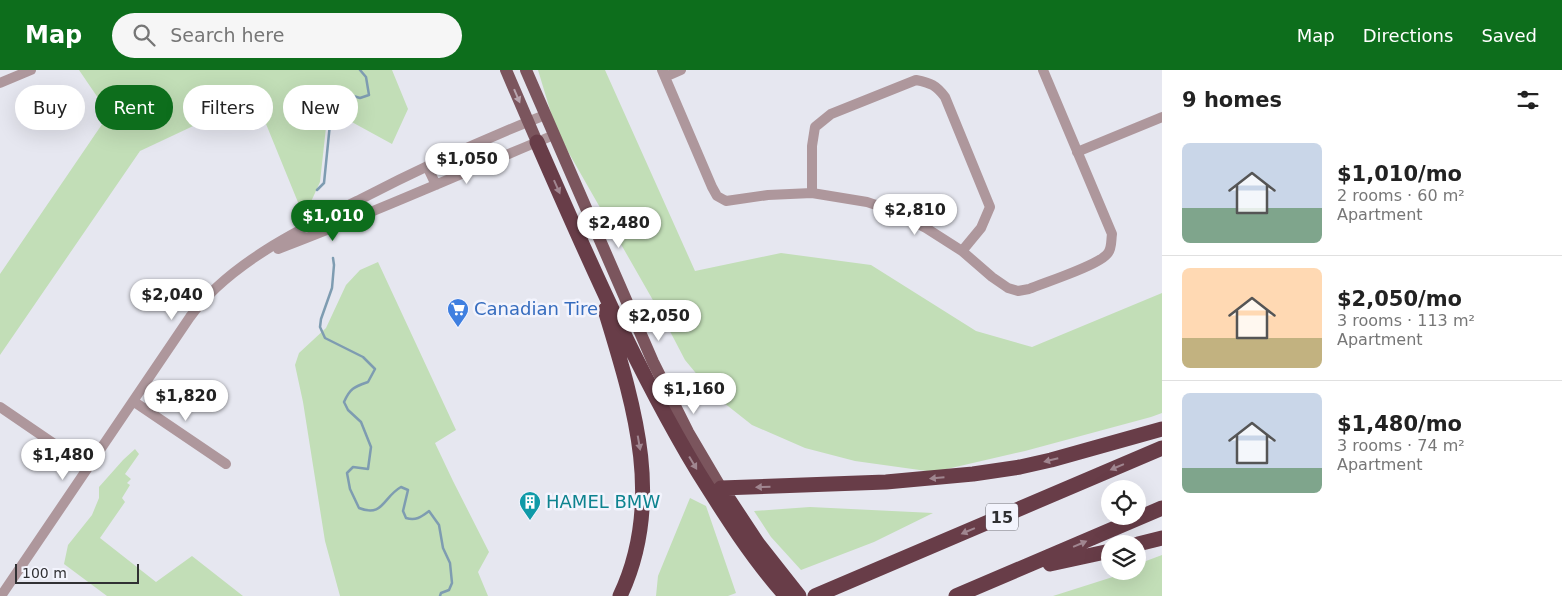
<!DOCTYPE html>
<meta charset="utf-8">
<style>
:root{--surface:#fff;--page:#f6f6f6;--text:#222;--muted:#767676;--line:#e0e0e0;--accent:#0d6e1c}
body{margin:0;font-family:"DejaVu Sans",sans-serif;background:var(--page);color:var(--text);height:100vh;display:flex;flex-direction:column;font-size:19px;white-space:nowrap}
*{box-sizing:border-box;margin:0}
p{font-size:16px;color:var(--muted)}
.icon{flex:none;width:28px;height:28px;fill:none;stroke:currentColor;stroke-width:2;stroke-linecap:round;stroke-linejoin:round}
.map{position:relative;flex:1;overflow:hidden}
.side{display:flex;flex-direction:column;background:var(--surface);width:400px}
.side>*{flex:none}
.top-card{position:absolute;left:15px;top:15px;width:475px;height:45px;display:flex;gap:10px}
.buttons{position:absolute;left:1101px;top:410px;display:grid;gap:10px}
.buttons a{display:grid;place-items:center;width:45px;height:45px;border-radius:50%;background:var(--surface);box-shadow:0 5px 20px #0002;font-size:25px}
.scale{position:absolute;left:15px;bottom:12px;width:124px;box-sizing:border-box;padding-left:5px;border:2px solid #303033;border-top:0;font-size:14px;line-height:18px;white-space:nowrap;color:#303033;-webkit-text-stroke:4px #f3f4fd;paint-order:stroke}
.price{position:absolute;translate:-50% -42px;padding:0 11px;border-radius:18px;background:#fff;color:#222;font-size:16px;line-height:32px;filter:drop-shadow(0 1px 2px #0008)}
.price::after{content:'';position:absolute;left:50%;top:30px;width:15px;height:11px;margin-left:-8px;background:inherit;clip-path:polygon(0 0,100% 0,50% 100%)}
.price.current{background:var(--accent);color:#fff}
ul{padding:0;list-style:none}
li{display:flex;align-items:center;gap:15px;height:125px;padding:0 20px}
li+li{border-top:1px solid var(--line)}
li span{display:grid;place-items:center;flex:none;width:140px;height:100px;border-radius:8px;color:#555}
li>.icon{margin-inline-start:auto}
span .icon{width:60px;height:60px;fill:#fffc;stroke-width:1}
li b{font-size:21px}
h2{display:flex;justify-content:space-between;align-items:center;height:60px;padding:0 20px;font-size:21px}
.tag{padding:0 18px;border-radius:22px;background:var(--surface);box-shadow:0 5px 20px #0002;font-size:18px;line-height:45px}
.tag.current{background:var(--accent);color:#fff}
header{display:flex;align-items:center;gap:30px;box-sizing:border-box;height:70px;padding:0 25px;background:var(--accent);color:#fff}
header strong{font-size:24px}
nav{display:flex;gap:28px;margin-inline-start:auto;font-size:18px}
.search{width:350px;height:45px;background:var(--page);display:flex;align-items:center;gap:12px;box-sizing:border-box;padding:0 18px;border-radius:28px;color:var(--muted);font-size:19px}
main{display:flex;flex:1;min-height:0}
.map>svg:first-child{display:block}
</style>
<header>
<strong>Map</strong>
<div class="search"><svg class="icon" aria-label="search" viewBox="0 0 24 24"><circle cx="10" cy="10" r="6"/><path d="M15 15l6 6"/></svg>Search here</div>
<nav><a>Map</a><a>Directions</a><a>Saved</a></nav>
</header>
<main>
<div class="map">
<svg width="1162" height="526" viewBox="0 0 1162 526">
<rect width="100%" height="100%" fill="#e6e7f0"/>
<path fill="#c2deb7" d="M79,0H392L408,39L392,74L328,39L320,112L304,147L255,27L140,81L0,285V204L109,44Z
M538,0H605L695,201L781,183L871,195L976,261L1032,277L1162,223V343L1151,347L1025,381L934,402L855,391L805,378L752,355L714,325L685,290L662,246L566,78L554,53Z
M378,192L456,360L435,373L453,411L489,482L478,502L488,526H340L325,471L303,332L295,295L299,283L326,258L346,215L360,200Z
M135,379L139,384L125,404L131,409L127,413L130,415L122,428L125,432L100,468L156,512L192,486L243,526H107L64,494L68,475L92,445L99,428V417L123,390Z
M690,428L706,436L736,523L728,526H656L658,506Z
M810,437L933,443L874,472L801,500L771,467L754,441Z
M1162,485V526H1053L1119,505L1124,501H1138V494Z"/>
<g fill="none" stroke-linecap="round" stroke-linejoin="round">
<path stroke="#7e9cb1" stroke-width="2.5" d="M317,120L324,113L332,34L340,22L360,28L369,25L366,7L360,0
M333,188L334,195L332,218L321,249L320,257L325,268L363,287L375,299L368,312C354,317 350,318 344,332L348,340L361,352L371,377L368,399L353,397L347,403L350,419L359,438C383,448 383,427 401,417L408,420L403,441L406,448C416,451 421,447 429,441L439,455L443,478L450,493L452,513L449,520L441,523L440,526"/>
<path stroke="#ae979c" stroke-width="10" d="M662,0L712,117L717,126L726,131L768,125L812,123L867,132L894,141L926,158L962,181L992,207L1008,218L1018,221L1029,219C1046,212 1100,195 1108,183C1112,178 1111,170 1112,164L1043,0
M665,7L681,0
M0,13L31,0
M1077,82L1162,47
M427,96L436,115
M812,123V76L815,57L831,44L916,10C931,13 936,15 945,27L990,137L981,158L962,181
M278,179C371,144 462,103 554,65
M133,331L226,394
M0,337L88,397
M1,526L190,247C229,193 302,158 361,129C421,98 482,70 545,45"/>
<path stroke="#7b555d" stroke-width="12" d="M506,0L537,72
M526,0L653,292L688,362L721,418"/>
<path stroke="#683d48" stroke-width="15" d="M537,72C586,184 635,297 698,402C725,445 752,488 786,526
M605,240C634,335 665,431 620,526
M721,418L886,412L973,404L1020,397L1051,390L1162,359
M721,418L758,474L799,526
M1138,474L1162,468
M1050,494L1110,481
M815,526L1162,378
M956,526L1162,438"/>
</g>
<defs><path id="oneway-solid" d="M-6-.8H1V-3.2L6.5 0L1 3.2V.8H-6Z" transform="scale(1.25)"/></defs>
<use fill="#b7a4ad" href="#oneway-solid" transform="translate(517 26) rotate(67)"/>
<g fill="#a08690">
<use href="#oneway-solid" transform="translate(557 117) rotate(66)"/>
<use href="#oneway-solid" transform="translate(639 373) rotate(80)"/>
<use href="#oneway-solid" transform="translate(1051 390) rotate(166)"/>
<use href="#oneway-solid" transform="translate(693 393) rotate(59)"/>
<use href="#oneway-solid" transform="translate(1117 397) rotate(157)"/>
<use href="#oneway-solid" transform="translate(937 408) rotate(175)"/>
<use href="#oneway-solid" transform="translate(763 417) rotate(178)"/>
<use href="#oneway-solid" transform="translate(968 461) rotate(157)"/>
<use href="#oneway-solid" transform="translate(1080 474) rotate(-23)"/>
</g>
<defs>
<g id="supermarket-pin" transform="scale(1.125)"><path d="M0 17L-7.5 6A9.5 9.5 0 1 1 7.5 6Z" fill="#3f7fe0" stroke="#f3f4fd"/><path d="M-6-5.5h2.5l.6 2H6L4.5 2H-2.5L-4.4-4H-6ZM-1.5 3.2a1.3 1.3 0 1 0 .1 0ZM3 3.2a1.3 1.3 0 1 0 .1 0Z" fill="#fff"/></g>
<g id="building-pin" transform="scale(1.125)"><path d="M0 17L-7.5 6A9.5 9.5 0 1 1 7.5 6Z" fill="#0f9aa8" stroke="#f3f4fd"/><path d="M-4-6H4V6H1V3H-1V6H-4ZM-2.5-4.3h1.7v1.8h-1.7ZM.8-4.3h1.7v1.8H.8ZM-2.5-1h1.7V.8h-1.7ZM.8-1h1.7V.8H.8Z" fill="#fff"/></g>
</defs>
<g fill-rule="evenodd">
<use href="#supermarket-pin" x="458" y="239"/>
<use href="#building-pin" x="530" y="432"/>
</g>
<g text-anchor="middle" stroke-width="5" stroke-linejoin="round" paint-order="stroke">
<rect fill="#f3f4fd" stroke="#6a6b70" stroke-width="1" x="986" y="433.5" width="32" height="27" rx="4"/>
<g font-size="16" font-weight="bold" fill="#303033">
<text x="1002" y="453">15</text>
</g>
<g font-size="18" fill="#366cbe" stroke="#f3f4fd" text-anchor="start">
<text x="474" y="245">Canadian Tire</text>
</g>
<g font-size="18" fill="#0d838f" stroke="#f3f4fd" text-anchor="start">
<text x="546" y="438">HAMEL BMW</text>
</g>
</g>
</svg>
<div class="buttons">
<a><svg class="icon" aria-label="locate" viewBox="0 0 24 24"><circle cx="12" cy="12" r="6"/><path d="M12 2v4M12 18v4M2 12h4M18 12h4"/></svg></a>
<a><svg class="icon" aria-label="layers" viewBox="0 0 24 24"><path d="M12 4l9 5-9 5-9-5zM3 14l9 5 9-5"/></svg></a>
</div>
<div class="scale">100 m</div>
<b class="price" style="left:467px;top:115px">$1,050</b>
<b class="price" style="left:915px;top:166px">$2,810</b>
<b class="price current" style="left:333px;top:172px">$1,010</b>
<b class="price" style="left:619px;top:179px">$2,480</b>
<b class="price" style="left:172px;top:251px">$2,040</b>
<b class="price" style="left:659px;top:272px">$2,050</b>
<b class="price" style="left:694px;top:345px">$1,160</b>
<b class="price" style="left:186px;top:352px">$1,820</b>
<b class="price" style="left:63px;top:411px">$1,480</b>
<div class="top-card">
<a class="tag">Buy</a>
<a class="tag current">Rent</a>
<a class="tag">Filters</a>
<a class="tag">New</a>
</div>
</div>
<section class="side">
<h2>9 homes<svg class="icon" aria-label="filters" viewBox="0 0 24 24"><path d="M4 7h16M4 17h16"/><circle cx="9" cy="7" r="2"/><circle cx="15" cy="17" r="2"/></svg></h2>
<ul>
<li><span style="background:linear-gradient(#c9d6e8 65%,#7fa58c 0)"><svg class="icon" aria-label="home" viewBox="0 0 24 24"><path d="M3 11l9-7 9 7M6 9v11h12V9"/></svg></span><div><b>$1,010/mo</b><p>2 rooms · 60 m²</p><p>Apartment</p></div></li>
<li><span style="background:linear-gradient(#ffd9b3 70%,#c2b280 0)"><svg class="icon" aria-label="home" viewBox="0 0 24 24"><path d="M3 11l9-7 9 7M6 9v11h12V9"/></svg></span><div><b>$2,050/mo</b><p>3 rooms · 113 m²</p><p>Apartment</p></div></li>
<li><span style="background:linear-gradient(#c9d6e8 75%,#7fa58c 0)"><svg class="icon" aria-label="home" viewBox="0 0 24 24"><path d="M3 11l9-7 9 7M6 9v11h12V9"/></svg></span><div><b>$1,480/mo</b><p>3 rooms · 74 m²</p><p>Apartment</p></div></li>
</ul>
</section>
</main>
